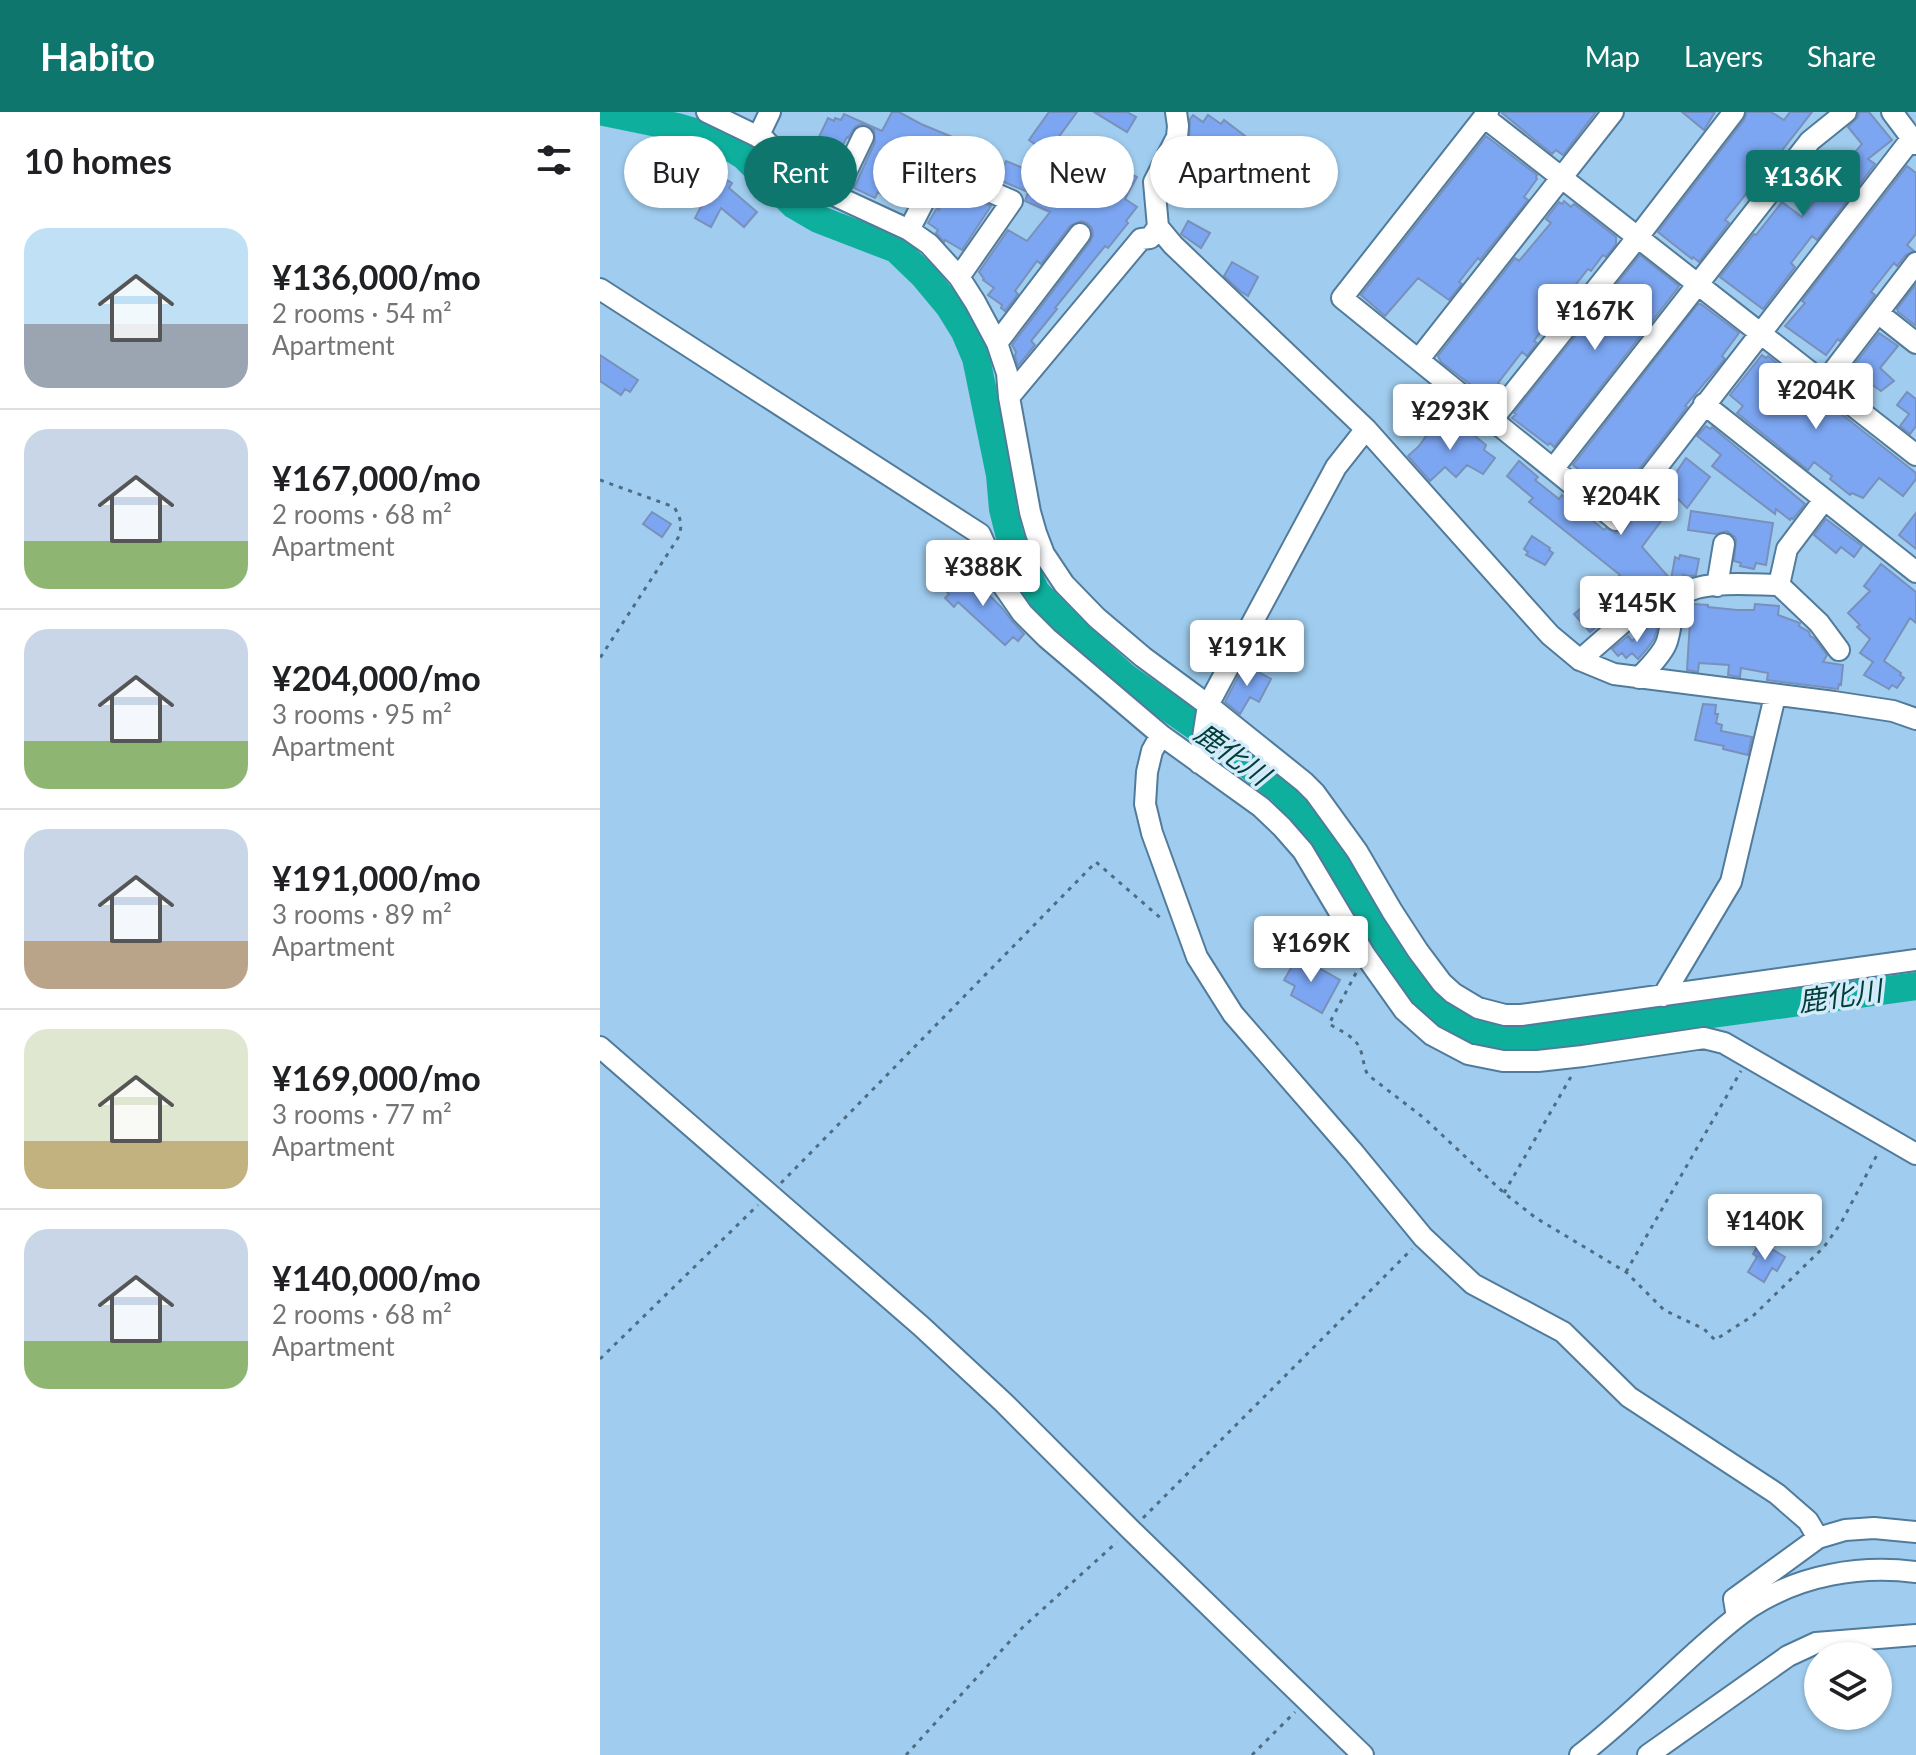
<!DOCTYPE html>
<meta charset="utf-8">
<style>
:root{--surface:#fff;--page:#f6f6f6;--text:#202124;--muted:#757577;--line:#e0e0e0;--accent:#0f766e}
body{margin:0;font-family:Lato,"Noto Sans JP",sans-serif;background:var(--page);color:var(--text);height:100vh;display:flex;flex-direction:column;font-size:30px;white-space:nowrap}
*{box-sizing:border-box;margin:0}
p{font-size:26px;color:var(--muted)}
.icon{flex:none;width:44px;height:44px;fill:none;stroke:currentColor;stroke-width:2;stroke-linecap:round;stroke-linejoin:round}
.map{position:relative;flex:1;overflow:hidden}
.drawer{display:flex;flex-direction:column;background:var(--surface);width:600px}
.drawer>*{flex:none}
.guide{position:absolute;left:24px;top:24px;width:760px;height:72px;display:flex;gap:16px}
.buttons{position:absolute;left:1204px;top:1530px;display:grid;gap:16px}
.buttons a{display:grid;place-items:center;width:88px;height:88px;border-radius:50%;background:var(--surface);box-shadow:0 2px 6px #0004;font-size:40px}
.price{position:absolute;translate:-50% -68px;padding:0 18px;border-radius:8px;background:#fff;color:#222;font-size:26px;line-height:52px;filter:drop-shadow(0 2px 4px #0008)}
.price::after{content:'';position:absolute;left:50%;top:48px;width:24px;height:18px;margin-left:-12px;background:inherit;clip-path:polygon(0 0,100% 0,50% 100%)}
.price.active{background:var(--accent);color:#fff}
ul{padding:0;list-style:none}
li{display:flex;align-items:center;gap:24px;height:200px;padding:0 24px}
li+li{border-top:2px solid var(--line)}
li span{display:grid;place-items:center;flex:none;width:224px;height:160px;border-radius:24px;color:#555}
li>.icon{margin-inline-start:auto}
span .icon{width:96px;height:96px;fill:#fffc;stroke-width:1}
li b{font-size:34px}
h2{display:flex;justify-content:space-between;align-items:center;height:96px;padding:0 24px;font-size:34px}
.pill{padding:0 28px;border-radius:36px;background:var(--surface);box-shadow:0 2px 6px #0004;font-size:28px;line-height:72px}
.pill.active{background:var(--accent);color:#fff}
header{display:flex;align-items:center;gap:48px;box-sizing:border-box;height:112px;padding:0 40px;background:var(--accent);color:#fff}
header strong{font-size:38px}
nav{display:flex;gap:44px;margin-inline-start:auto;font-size:28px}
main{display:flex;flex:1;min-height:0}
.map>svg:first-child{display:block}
</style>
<header>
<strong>Habito</strong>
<nav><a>Map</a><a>Layers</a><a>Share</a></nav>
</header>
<main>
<section class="drawer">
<h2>10 homes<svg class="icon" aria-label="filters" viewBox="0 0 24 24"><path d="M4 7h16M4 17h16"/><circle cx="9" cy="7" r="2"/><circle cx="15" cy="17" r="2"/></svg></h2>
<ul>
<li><span style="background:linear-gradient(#bfe0f5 60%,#9aa5b1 0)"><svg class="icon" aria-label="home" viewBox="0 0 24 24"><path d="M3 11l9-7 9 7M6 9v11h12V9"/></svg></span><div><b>¥136,000/mo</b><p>2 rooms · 54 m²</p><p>Apartment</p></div></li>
<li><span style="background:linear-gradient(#c9d6e8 70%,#8fb573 0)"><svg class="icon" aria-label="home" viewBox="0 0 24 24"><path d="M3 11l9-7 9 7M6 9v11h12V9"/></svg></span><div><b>¥167,000/mo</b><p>2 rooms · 68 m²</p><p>Apartment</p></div></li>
<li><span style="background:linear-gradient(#c9d6e8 70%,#8fb573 0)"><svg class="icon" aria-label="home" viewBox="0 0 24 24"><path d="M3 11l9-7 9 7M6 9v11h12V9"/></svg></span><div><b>¥204,000/mo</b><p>3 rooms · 95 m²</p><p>Apartment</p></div></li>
<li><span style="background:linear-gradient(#c9d6e8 70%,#b9a48a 0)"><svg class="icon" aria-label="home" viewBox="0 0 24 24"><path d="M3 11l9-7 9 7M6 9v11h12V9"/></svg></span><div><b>¥191,000/mo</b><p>3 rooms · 89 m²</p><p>Apartment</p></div></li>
<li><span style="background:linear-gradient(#dfe7d0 70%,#c2b280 0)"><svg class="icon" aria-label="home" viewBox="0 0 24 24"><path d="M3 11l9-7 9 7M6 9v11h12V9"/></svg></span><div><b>¥169,000/mo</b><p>3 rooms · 77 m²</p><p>Apartment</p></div></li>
<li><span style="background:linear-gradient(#c9d6e8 70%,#8fb573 0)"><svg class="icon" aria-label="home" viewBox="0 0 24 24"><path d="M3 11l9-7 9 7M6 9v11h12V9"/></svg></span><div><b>¥140,000/mo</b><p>2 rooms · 68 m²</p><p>Apartment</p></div></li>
</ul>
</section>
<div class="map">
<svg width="1316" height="1643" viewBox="0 0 1316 1643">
<rect width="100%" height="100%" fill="#a0cdef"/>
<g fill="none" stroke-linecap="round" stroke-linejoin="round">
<path stroke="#0eb09d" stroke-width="28" d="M4,0L77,15L118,27L144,44L194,93L218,107L296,137L324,164L349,194L365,220L376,246L400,363L403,397L410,425L436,480L476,521L525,565L622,633L681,678L705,705L744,762L792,844L811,871L831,893L858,912L886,923L924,928L1316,874"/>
</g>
<path fill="#7ca6f2" stroke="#7890ba" stroke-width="2" d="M292,0H299L321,12L374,34V36L385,41L378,56L328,37L308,78L313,81L306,95L278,80L275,86L254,76L275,30L274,18L268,13L261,12L255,15L248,26L247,25L235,49L232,48L227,58L208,48L228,6L234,9L235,6L241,8L244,2L282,19Z
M449,0H477L447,41L429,28Z
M494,0H527L536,5L527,20Z
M901,0H996L963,43L956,38L952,42Z
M1082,0H1115L1104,18Z
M1147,0H1171L1184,8L1190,0H1212L1163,63L1162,62L1125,108L1129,111L1099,150L1093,145L1092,147L1058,120L1144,8Z
M1259,0H1269L1292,28L1268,47L1275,52L1217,128L1212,124L1191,151L1195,155L1163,197L1120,165L1154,122L1156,123L1182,90L1202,105L1217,86L1201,74L1203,71L1197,67L1213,46L1234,62L1243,54L1262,32L1248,15L1258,5Z
M593,3L603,10L608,3L621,12L624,8L649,27L643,35L648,38L637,53L632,48L621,69L604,59L600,65L596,62L594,64L577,53L589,30L590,7Z
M886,24L937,63L936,65L937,67L924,85L928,88L880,148L878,146L859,170L862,172L849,188L818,166L785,204L761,183Z
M484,42L508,54L509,52L537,65L525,87L537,95L526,109L528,111L508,136L505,134L455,196L457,197L431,229L435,233L418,254L415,244L416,240L412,233L490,130L493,123L492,116L487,111L481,109L470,114L441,152L437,149L415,179L418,182L405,199L401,196L402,193L388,183L394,176L383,168L384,167L379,160L408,118L427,129L450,100L425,89L428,80L399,68L406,49L508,91L511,86L475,60Z
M92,49L107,59L109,57L132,71L129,76L157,100L144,115L121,96L111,115L95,106L103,91L78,76Z
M1307,54L1316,61V122L1307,133L1314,139L1306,143L1297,154L1294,151L1271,180L1275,183L1240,229L1238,227L1226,243L1185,214L1205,191L1202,189Z
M348,76L391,94L362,138L345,128L344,130L336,121L338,118L328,111L337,96L339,98Z
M964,89L971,95L974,92L1016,125V132L1006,145L1003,143L991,159L988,157L966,185L970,189L955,208L951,205L934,229L937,231L927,244L922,240L898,271L902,274L891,288L841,250L838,244L915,146L919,149L951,111L946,107L959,90L962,92Z
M588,109L610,121L601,136L581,122Z
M1040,143L1079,174L1077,177L954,335L950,331L948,333L912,306L916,302L914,301Z
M632,150L658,165L648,184L640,179L624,164Z
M1316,172V214L1298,200L1297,197Z
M1098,192H1101L1139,221L1122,244L1125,247L1085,294L1087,295L1019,383L996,365L994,366L991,363L989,365L973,353Z
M1279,221L1298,234L1280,256L1294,269L1281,279L1271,272L1268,276L1248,261Z
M0,243L38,268L30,280L25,277L21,283L0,269Z
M1162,243L1166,246L1168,244L1316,361V367L1303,384L1279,366L1263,386L1252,381L1250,383L1230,367L1232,364L1214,350L1208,358L1137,301L1143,294L1130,283Z
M1307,280L1316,287V314L1310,322L1300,314L1309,302L1297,293Z
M838,307L851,316L853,314L862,320L865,316L886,333L884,338L895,346L883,362L867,353L856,365L845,355L830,369L808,344L819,334Z
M1106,314L1110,317L1112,315L1205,392L1193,407L1191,406L1190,408L1176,397L1175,402L1112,354L1121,343L1097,324Z
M1086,346L1110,365L1087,396L1076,385L1059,407L1061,409L1042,435L1071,468L1075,445L1079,447L1080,443L1099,447L1096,463L1091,464L1083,463L1085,467L1073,473L1066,484L1057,487L1054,482L1048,479L1042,478L1030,486L1025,480L996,503L1002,510L990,520L974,502L1020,463L929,390L933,386L907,364L919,349L938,365L935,368L959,387L962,383L1004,418L1006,416L1015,421L1022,420L1026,416L1062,370L1067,374Z
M1091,399L1173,411L1166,453L1156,451L1154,457L1140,454L1141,451L1134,449L1136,428L1135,425L1127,419L1116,422L1088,418Z
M52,400L71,412L62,425L43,412Z
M1316,401V437L1299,423Z
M1226,407L1262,434L1254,445L1241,435L1236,441L1214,423Z
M932,424L950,436L949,438L953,441L945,453L926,443L928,440L924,437Z
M1281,452L1316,480V511L1310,506L1284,549L1301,561L1300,563L1304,566L1297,576L1292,573L1289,577L1264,563L1273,550L1260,541L1270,527L1257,515L1260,513L1248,501L1270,479L1264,474Z
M359,461L370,471L376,464L388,476L385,479L402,496L413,510L424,522L418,529L413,525L405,533L358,490L354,495L345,486L349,482L346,479Z
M1093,492L1108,493V495L1137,498H1154L1155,492L1179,494L1178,503L1200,511L1199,514L1209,520L1210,524L1214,526L1227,543L1223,550L1243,553L1241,573L1239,572L1238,577L1167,568L1168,561L1141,556L1140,565L1128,563L1129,553L1099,551L1098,560L1087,558L1091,493Z
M1052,512L1057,517L1054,527L1047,537L1038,547L1032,541L1026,546L1022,541L1018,544L1012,537L1028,524L1032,529Z
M669,513L694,527L684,546L659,532Z
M645,552L671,567L659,590L650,585L640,602L625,590Z
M1103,592L1116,593L1115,602H1118L1116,611L1122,613L1121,619L1152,625L1148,643L1123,637L1124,634L1095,628Z
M698,844L740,868L722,901L691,883L695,874L684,868Z
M1160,1130L1185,1145L1177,1159L1172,1156L1164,1170L1148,1160L1157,1145L1153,1142Z"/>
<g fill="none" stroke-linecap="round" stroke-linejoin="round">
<g stroke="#517b9b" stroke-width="24">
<path id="minor" d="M107,0L165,28L199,64H202L212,73L309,118L329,132L359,165L375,190L397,231L407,261L409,285L430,400L436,421L444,442L464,472L497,506L543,545L608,593L704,670L715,681L757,739L792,799L818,839L842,871L853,881L878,896L905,903H921L1316,848
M576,0L578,14L577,25L554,70L558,115L573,133L766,317L950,523L980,548L1014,562L1234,590L1293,599L1316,607
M888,0L742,186L1016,408L1312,26
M1292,0L1316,32
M884,5L1316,343
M158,25L170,0
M235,83L263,25
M309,118L340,58L412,89L359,165
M0,177L380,422L404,475L422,501L447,526L561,623L661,695L682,715L703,739L765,843L804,898L832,923L868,942L903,949H938L983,944L1104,926L1124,931L1316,1042
M1278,201L1316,231
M397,231L480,122
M819,247L1013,0
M1224,271L1316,151
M409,285L541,127L550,126L558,115
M1104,292L1316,460
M892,308L1037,126L1134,0
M953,357L1210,29L1246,0
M1179,473L1219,511L1239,538
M1117,474L1124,432
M980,548L1045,491
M1039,566C1048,556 1061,544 1066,532C1072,518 1070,496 1081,484C1098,467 1156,473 1179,473L1187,437L1224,388
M561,623L552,639L547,660L545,692L552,721L597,845L633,902L754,1041L823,1125L873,1172L963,1220L1029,1285L1177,1382L1208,1409L1218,1426
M599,651L608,593L736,355L766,317
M1063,884L1131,770L1175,584
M0,935L321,1214L403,1290L531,1418L763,1643
M1137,1505L1134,1487L1218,1426L1245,1418L1274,1416L1316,1420
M980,1643C1021,1612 1057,1575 1095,1541C1113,1525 1131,1508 1152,1494C1201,1463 1259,1453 1316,1460
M1048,1643L1188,1544L1216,1531L1316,1523"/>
</g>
<path stroke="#4e6c83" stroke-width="3" stroke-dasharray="4 6" stroke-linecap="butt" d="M0,368L74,395C81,406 83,414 78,426L0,546
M756,861L729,912C739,918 756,925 760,937C764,946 763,955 768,963L824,1006L904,1081L936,1106L1026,1160L1064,1198L1104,1217L1115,1228L1154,1203L1224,1135L1241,1111L1279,1039
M181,1071L496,750L564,809
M904,1081L972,963
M1026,1160L1141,959
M0,1247L158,1093
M543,1406L812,1137
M306,1643L422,1516L517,1430
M652,1643L695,1600"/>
<use href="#minor" stroke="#fff" stroke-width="20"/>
</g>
<g text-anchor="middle" stroke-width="7" stroke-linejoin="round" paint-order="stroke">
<g font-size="28" font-style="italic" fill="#003e36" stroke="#d4ebfc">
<text transform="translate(632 642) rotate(36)" y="10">鹿化川</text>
<text transform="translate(1240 884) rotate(-8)" y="10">鹿化川</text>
</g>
</g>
</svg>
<div class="buttons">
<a><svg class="icon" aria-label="layers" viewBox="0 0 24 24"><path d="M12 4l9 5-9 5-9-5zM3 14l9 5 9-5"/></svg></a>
</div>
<b class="price active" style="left:1203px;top:106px">¥136K</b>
<b class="price" style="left:995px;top:240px">¥167K</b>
<b class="price" style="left:1216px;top:319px">¥204K</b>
<b class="price" style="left:850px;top:340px">¥293K</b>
<b class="price" style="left:1021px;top:425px">¥204K</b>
<b class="price" style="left:383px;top:496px">¥388K</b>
<b class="price" style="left:1037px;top:532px">¥145K</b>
<b class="price" style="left:647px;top:576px">¥191K</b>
<b class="price" style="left:711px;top:872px">¥169K</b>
<b class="price" style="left:1165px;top:1150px">¥140K</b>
<div class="guide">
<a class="pill">Buy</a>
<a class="pill active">Rent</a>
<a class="pill">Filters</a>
<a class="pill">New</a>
<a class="pill">Apartment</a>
</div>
</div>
</main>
